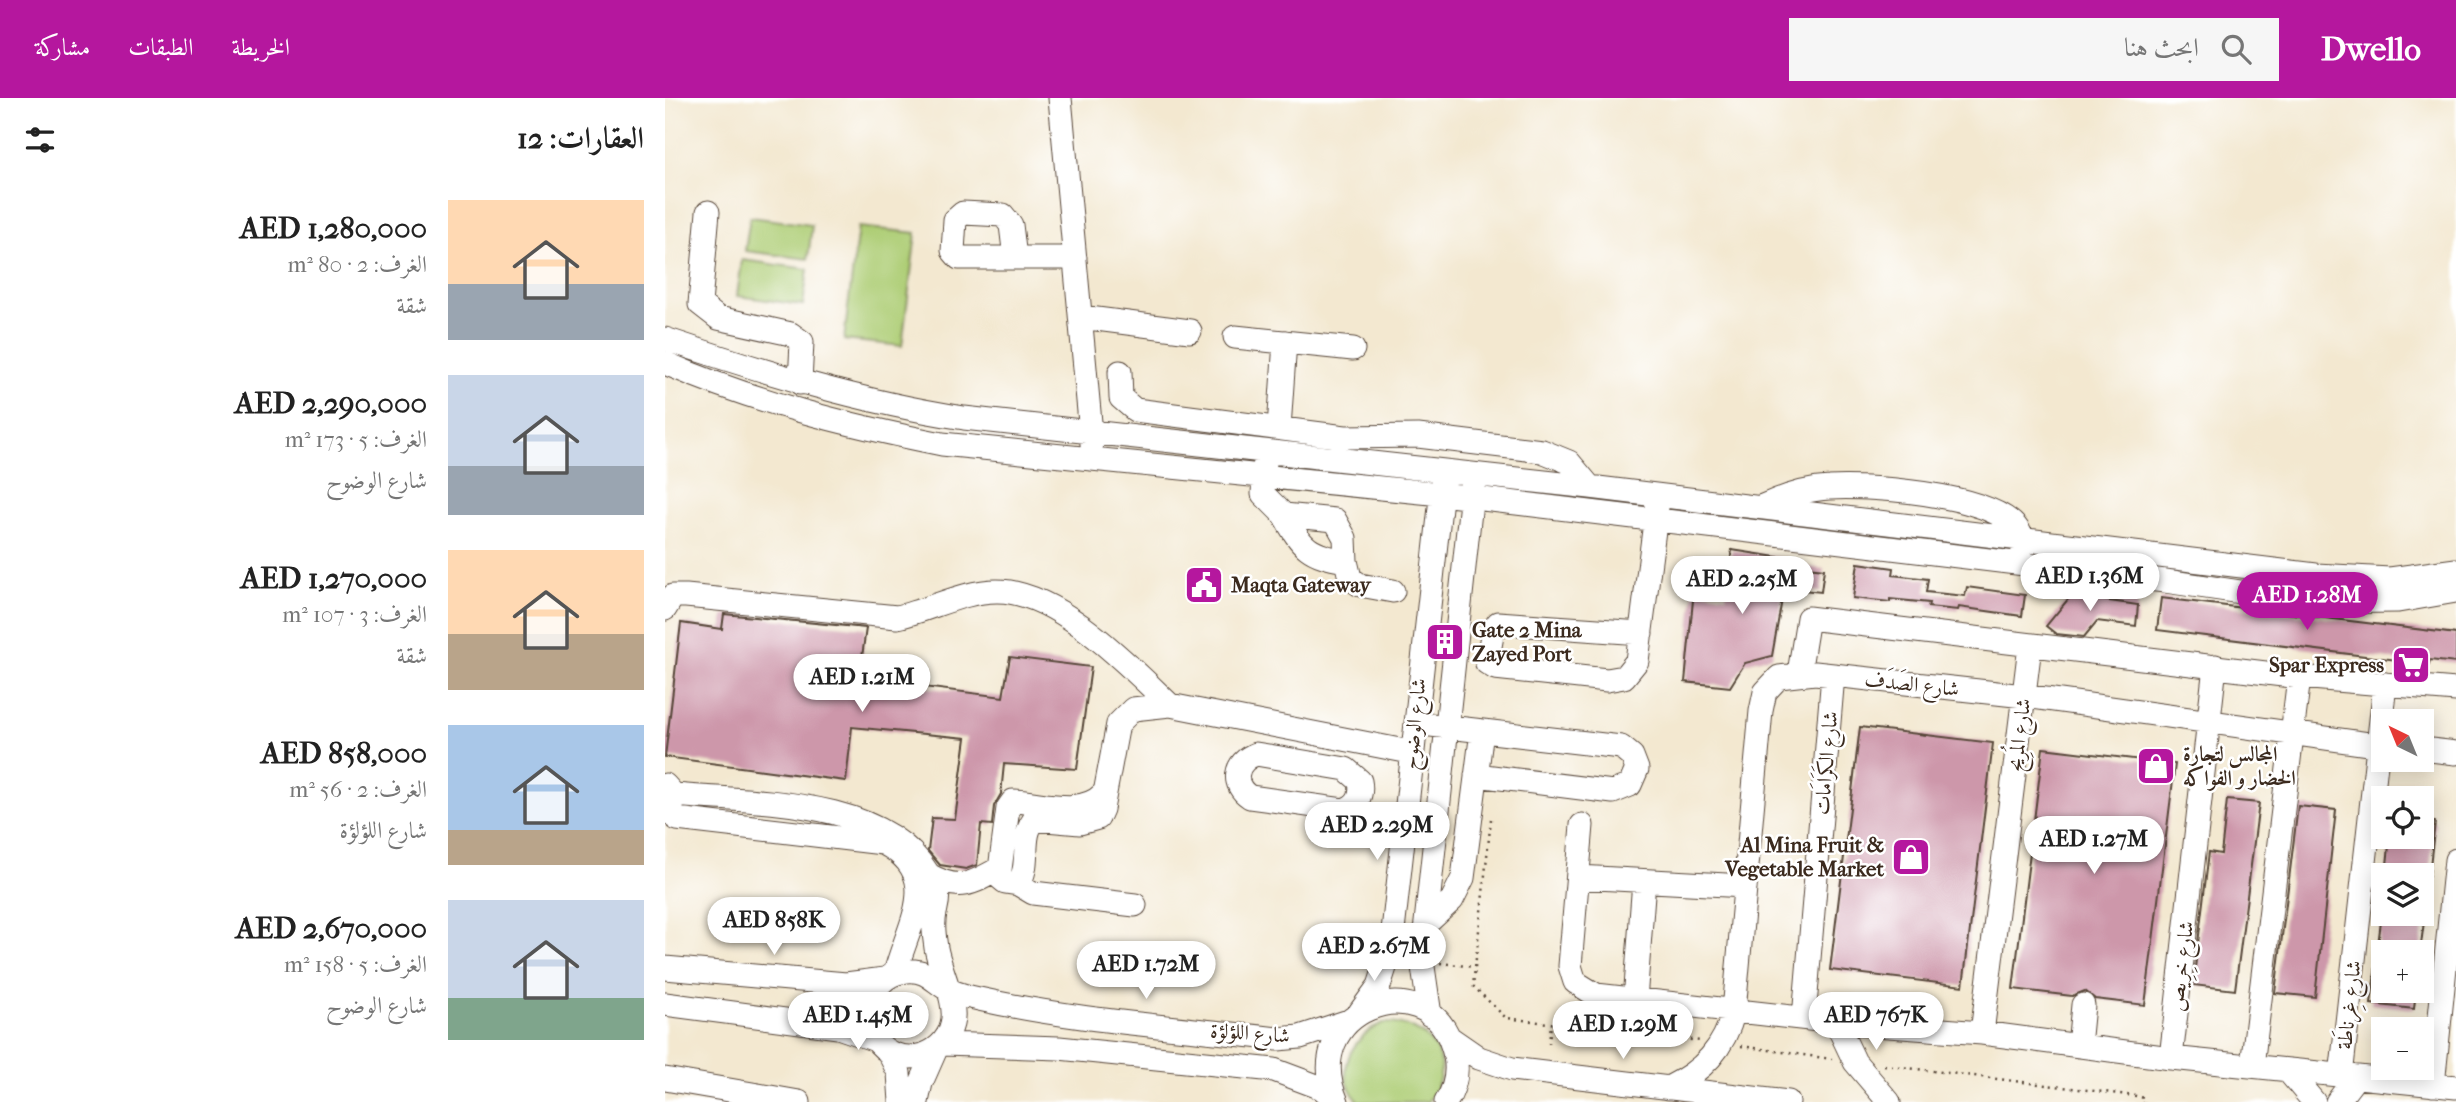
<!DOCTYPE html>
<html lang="ar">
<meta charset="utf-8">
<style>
:root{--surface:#fff;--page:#f6f6f6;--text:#222;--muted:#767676;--accent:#b5179e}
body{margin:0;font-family:"IM FELL French Canon",Amiri,serif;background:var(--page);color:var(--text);direction:rtl;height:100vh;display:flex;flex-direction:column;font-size:26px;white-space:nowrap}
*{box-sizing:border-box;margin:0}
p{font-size:23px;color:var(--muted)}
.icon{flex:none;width:38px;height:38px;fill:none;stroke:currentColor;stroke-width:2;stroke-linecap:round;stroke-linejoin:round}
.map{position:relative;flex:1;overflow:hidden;direction:ltr}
.sheet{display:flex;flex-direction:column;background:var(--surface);width:665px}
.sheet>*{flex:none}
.needle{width:46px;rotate:317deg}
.fabs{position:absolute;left:1706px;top:611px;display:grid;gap:14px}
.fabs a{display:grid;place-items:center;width:63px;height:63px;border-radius:0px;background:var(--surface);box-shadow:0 4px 18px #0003;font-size:35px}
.price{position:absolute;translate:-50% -60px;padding:0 16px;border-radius:24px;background:#fff;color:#222;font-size:23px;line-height:46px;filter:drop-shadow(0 2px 4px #0008)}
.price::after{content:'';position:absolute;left:50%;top:42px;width:21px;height:16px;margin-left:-10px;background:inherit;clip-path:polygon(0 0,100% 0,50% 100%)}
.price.on{background:var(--accent);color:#fff}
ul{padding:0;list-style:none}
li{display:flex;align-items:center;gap:21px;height:175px;padding:0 21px}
li span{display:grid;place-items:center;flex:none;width:196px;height:140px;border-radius:0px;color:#555}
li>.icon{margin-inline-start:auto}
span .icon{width:84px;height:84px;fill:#fffc;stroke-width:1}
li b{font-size:30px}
h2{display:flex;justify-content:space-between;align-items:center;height:84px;padding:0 21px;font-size:30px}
header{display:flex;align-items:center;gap:42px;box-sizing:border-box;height:98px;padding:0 35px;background:var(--accent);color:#fff}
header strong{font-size:33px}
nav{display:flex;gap:38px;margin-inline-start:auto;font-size:24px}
.search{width:490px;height:63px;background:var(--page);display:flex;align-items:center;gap:18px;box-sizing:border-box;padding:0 24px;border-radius:0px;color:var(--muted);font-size:26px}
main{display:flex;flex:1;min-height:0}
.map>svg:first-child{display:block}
</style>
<header>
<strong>Dwello</strong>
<div class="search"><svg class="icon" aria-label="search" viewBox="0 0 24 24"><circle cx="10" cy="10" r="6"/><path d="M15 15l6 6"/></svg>ابحث هنا</div>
<nav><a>الخريطة</a><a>الطبقات</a><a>مشاركة</a></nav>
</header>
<main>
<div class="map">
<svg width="1791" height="1004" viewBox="0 0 1791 1004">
<rect width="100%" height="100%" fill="#fff"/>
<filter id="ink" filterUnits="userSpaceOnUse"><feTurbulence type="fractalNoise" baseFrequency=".0143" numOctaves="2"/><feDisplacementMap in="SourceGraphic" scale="14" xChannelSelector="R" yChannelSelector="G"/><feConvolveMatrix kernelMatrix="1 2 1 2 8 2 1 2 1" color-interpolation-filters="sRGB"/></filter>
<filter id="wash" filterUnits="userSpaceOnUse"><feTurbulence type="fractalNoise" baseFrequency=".00686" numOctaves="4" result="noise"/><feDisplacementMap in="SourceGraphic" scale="28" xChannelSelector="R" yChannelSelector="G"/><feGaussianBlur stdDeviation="1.57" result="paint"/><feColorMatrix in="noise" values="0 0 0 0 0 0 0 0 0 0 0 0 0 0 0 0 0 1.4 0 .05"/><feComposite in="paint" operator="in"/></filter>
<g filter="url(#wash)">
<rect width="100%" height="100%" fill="#f3e8d0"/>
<path fill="#adcd75" stroke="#747c4a" stroke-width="2" d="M85,119L147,127L143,161L80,153Z
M193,129L251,135L237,248L179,242Z
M77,162L143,171L138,207L72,198Z
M718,925C764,923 795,965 762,1004H694C667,975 686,939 718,925Z"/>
<g id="blocks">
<path fill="#cd97aa" d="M1067,452L1125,461L1124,467L1159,471L1156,494L1119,490L1107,558L1080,565L1065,589L1020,584L1029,492L1061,498Z
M1193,465L1229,470L1228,477L1263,481L1261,494L1300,498L1302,489L1360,497L1357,518L1294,509L1293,512L1263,509L1264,505L1225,501V504L1188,500Z
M1413,489L1436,493L1438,502L1473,507L1471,528L1432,523L1419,539L1391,536L1381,528Z
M1496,500L1791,536V565L1765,562L1764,566L1492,532Z
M59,516L201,530L194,581L338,599L345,559L426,569L412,671L339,666L336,696L329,708L327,727L316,726L312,767L301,771L275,767L263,753L267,720L290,721L301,640L187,629L181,683L0,659L16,525L57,531Z
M1195,629L1328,645L1298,888L1165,872Z
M1378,650L1510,666L1480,907L1430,901L1420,893L1407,898L1348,891Z
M1562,702L1594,705L1570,892L1528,887L1544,754L1556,756Z
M1633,708L1671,712L1650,899L1610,895Z
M1757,722L1770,724L1764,777H1721L1725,738H1757Z
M1717,816H1760L1755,854H1712Z
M1711,867L1718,868V892H1751L1749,911L1706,906Z"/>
</g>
</g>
<g filter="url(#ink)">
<use href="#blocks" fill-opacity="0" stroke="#574639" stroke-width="2"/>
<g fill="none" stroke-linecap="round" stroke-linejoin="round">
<g stroke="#574639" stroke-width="25">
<path id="minor" d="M395,0L427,346
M43,114L35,206L53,220L126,236L137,244L135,285
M350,160L346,127L338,117L298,115L290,122L288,153L294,160H410
M416,219L525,233
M570,239L688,251
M0,241C99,274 196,304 299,320L925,389L1651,477L1725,481L1791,472
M0,265C89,304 182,327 277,346L776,396L1500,483L1643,504L1733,503L1791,493
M455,274L456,300L470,312L680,339L753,338L877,353L904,364L925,389
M614,330L620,244
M600,362L598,396L619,417L670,422L680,440L681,463L685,480L695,487L728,493
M1098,408C1120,398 1142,391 1165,390C1200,387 1363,396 1357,448
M619,417C637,450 644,457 681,463
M0,511L8,498H21L232,519C265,512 298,493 332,493C393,493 463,567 505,607
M976,535L833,525L828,532L822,565L830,570L942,582L959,579L972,563L992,409
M1134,575L1143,520L1634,579L1791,592
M766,627L956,649L967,658L972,671L965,687L948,694L811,677
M1757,651L1791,655
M591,656L681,671L695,683C698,698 692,708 678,712L585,699C566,687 569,664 591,656Z
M0,687L9,697C86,704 216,699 262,774C265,779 271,786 272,792C275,803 269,813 269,823C268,832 270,842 271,850C275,873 293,905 287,926C279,961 230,972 210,940C193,913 210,876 242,873C262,871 269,884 284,892C293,896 304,899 314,901C411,923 514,929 613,941L635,939L681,924
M438,696C416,719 378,704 348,703L343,710L334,779L340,784L353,786C367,768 354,738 370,721L415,725L433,720L437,711L453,626L468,611L505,607L745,654
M9,697L6,715L12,721L218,745C281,777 242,827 230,876
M917,727L905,868L910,884L931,897L1171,924L1317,935L1506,960L1791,989
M264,777C294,794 307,786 335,770
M913,779L1080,788
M353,786L368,795L470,807
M761,826L787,802L798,780L817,633
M0,870L181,886L220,881
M970,902L979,783
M0,906L173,929L211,942
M695,914L714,888L726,851L778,382
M765,917L757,862L808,385
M1139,920L1168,577
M1171,924L1190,964L1224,1004
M1317,935L1365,548
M785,940L814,960L847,971L1123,1004
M278,946L394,950L609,972L657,990L672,1004
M1414,948L1418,907
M223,953L234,975L236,1004
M1506,960L1550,568
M1587,968L1634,579
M1623,973L1649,1004
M1676,978L1720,586
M0,981L134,1004
M1768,987L1791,762
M1003,990C1038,973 1059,951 1069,913L1096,613L1100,594L1114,579L1150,575L1359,598L1718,648
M252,1004L256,985L271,951
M672,1004C632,912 760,866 787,947C794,967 792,987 781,1004
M1672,1004L1691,979"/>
</g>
<path stroke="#574639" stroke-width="2.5" stroke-dasharray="2 5" stroke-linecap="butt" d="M826,721L808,888L841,920L1035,943
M775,865L810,869
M884,946L886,926
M1076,948L1167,961
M1219,967L1471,998L1479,1000V1004"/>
<use href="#minor" stroke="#fff" stroke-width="23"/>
</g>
</g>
<defs>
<g id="civic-square" transform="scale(2.0125)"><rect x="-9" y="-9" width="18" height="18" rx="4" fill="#b5179e" stroke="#fff"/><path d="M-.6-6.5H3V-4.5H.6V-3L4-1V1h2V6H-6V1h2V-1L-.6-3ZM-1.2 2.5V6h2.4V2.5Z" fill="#fff"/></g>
<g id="building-square" transform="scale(2.0125)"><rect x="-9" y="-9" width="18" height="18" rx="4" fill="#b5179e" stroke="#fff"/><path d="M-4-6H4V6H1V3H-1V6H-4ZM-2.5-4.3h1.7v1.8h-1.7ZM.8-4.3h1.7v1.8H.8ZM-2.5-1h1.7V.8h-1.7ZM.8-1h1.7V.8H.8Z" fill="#fff"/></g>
<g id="supermarket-square" transform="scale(2.0125)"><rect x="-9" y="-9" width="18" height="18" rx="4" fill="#b5179e" stroke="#fff"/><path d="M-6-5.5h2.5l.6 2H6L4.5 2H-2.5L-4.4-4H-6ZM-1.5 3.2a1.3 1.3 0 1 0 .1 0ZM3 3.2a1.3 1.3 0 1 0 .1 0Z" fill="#fff"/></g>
<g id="shop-square" transform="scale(2.0125)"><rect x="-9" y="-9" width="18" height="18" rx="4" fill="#b5179e" stroke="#fff"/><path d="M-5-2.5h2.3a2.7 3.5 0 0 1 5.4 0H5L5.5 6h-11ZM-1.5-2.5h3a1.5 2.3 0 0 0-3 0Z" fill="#fff"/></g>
</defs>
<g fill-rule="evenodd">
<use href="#civic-square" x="539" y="487"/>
<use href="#building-square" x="780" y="544"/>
<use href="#supermarket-square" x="1746" y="567"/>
<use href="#shop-square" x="1491" y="668"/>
<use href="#shop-square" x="1246" y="759"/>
</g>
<g text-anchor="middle" stroke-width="5" stroke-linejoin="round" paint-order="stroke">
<g font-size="21" font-weight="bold" fill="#3b2a1e" stroke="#fff" text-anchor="start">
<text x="566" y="494">Maqta Gateway</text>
<text x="807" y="539">Gate 2 Mina<tspan x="807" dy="24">Zayed Port</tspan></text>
<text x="1719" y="574" text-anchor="end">Spar Express</text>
<text x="1518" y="663">المجالس لتجارة<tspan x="1518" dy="24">الخضار و الفواكه</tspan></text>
<text x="1219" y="754" text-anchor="end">Al Mina Fruit &amp;<tspan x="1219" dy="24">Vegetable Market</tspan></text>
</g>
<g font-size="21" fill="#3b2a1e" stroke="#fff">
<text transform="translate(1247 586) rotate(6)" y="7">شارع الصَدَف</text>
<text transform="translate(749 626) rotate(-84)" y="7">شارع الوضوح</text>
<text transform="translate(1354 637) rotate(-83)" y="7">شارع المُرِيح</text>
<text transform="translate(1161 665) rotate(-85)" y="7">شارع الكَرَامَات</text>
<text transform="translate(1516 868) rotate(-83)" y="7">شارع خِرِيص</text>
<text transform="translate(1684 907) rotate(-84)" y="7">شارع غِرناطَة</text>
<text transform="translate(585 935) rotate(4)" y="7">شارع اللؤلؤة</text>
</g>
</g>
</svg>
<div class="fabs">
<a><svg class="needle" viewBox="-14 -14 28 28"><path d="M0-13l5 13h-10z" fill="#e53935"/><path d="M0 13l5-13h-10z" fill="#767676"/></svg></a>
<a><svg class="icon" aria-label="locate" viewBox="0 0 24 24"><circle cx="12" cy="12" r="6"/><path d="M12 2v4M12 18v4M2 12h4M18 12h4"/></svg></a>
<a><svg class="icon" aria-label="layers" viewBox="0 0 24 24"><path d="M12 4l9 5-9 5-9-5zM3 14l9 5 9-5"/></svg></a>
<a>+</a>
<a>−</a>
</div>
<b class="price" style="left:1425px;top:515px">AED 1.36M</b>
<b class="price" style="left:1077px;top:518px">AED 2.25M</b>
<b class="price on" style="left:1642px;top:534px">AED 1.28M</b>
<b class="price" style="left:197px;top:616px">AED 1.21M</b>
<b class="price" style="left:712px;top:764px">AED 2.29M</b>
<b class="price" style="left:1429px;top:778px">AED 1.27M</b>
<b class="price" style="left:109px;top:859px">AED 858K</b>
<b class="price" style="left:709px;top:885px">AED 2.67M</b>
<b class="price" style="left:481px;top:903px">AED 1.72M</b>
<b class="price" style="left:193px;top:954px">AED 1.45M</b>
<b class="price" style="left:1211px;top:954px">AED 767K</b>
<b class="price" style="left:958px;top:963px">AED 1.29M</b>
</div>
<section class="sheet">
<h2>العقارات: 12<svg class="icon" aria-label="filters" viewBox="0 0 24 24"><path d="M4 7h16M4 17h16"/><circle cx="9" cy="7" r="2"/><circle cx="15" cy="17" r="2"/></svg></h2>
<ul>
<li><span style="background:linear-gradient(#ffd9b3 60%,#9aa5b1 0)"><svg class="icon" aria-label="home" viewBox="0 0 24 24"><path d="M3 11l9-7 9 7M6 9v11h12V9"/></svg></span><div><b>AED 1,280,000</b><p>الغرف: 2 · 80 m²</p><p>شقة</p></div></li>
<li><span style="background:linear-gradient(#c9d6e8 65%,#9aa5b1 0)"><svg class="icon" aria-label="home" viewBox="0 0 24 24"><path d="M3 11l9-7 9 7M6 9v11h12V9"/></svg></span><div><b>AED 2,290,000</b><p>الغرف: 5 · 173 m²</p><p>شارع الوضوح</p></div></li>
<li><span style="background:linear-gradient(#ffd9b3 60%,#b9a48a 0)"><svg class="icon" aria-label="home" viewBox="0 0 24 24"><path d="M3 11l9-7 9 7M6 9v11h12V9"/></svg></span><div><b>AED 1,270,000</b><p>الغرف: 3 · 107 m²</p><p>شقة</p></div></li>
<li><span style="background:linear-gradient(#a9c7e8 75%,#b9a48a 0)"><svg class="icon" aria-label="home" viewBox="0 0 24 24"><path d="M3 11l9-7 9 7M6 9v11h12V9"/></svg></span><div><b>AED 858,000</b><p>الغرف: 2 · 56 m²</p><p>شارع اللؤلؤة</p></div></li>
<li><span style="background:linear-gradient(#c9d6e8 70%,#7fa58c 0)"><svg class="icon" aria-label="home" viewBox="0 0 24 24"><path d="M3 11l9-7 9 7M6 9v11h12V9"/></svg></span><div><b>AED 2,670,000</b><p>الغرف: 5 · 158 m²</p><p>شارع الوضوح</p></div></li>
</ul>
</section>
</main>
